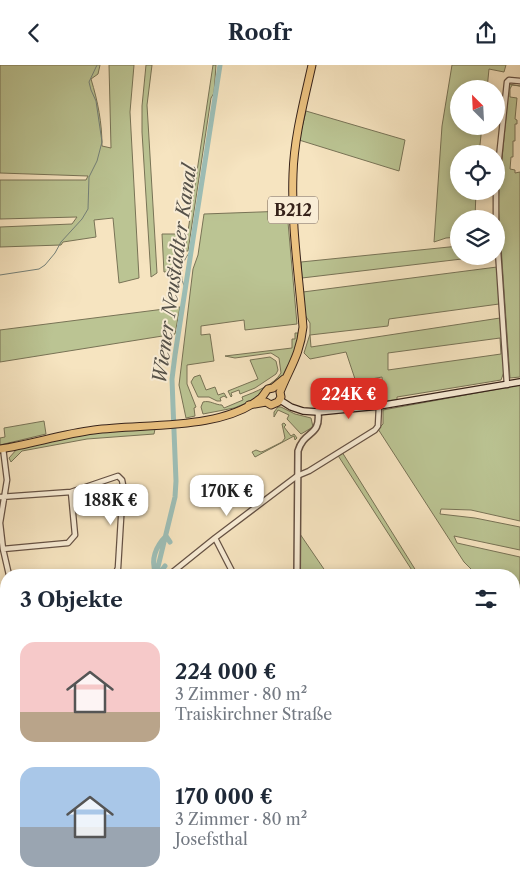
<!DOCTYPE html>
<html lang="de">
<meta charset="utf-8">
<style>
:root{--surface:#fff;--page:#f6f6f7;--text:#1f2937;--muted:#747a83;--accent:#d93025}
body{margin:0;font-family:"Libre Caslon Text",serif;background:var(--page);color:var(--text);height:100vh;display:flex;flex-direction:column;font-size:19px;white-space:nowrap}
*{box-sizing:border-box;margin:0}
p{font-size:16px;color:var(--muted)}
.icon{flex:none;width:28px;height:28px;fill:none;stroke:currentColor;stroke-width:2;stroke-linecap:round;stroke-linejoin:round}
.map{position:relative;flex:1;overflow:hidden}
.details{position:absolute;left:0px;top:504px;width:520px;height:321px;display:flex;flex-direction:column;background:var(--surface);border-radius:20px 20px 0 0;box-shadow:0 2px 8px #0003}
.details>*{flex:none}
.needle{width:32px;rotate:336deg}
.buttons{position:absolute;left:450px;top:15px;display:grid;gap:10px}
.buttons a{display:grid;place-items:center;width:55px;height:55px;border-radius:50%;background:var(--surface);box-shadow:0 2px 8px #0003;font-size:25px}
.price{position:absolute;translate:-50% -42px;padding:0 11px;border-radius:10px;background:#fff;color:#222;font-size:16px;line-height:32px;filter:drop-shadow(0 1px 2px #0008)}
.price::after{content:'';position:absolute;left:50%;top:30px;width:15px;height:11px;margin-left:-8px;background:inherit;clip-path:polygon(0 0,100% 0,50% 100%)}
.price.active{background:var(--accent);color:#fff}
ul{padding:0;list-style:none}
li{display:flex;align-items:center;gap:15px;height:125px;padding:0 20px}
li span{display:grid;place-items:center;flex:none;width:140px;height:100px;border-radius:15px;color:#555}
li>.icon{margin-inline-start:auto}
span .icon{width:60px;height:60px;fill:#fffc;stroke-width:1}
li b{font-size:21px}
h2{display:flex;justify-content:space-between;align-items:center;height:60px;padding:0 20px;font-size:21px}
header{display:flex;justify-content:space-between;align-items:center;height:65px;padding:0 20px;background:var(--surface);font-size:22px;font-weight:800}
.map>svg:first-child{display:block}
</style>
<header><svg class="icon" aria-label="back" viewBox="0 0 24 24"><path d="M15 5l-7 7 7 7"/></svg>Roofr<svg class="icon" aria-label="share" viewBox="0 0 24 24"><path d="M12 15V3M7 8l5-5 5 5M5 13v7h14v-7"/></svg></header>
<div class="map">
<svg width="520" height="824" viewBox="0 0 520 824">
<rect width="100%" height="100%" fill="#f6e4c0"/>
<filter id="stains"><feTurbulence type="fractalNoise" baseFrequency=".004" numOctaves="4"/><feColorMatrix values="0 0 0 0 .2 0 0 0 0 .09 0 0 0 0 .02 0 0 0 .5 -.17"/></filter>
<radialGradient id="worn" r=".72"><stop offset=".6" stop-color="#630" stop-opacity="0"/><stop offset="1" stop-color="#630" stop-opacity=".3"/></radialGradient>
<path fill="#bbc493" stroke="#787356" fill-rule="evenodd" d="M0,0H100L98,9L91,14C98,37 102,58 102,81L111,83L109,0H134L130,47L139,213L119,218L113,153L94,155L96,172L63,177L61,180L0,182V162L72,159L77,152L0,154V115H86L88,111L0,108Z
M146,0H152L147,40L157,208L151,212L142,67V41Z
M213,0H216L214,28L211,33L188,186H185Z
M452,0H506L504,7L489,4L487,24H459V61H482L479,89H459V126H476L475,154H459V172L446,173L434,177L442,61Z
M509,19L520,21L512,20L510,24V32L517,33L515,54L517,55V59H515V76H513V92H511L510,104L515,105V108L520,107V312L510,313L498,137Z
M306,46L405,75L399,106L299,75Z
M287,146L297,259L245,265L244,255L201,261V270L210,269L214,296L187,300V319L196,342L194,343L195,351L186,353L179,320L193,204L198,190L204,149Z
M162,169H177L174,206L164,207Z
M459,181V191H487L302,213L301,197Z
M497,202L499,239L389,254L388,261L310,270L311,282L500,253L504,307L501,315L397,332V335L384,336L382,312L356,317L346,287L310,294L304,288L310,269V258L305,250L303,227ZM500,273L501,289L388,305V288Z
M180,242L175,269L0,297V265Z
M295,268H298L299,274L287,305L282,313L254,334L244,339L234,343L203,349L201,342L203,337C210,335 215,340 222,340L224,343L243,335L242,332C255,327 274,320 281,308L279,293L271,288L235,293L225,291L292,283V274H295Z
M270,292L276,296L278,305L276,309L255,323L240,329L239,325L231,328L232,331L231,332L228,326L258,314L250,295Z
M200,310L206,325L215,322L218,330L224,328L227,333L224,331L220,333L221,336H217L209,332H198L191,317L194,312Z
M520,320V456L471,445L441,444L440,449L475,453L520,462V485L454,471L457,478L520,492V530L514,528V510H477L464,497L378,364L383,359V345Z
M278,342H281L295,349L311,353L313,362L301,369L287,354L289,350L278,345L274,352V347Z
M44,356L46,369L0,380V373L5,372L4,363Z
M284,358L286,360L284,362L291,371L294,369L297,373L295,375L294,371L255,392L252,387L256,385L261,387L264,386L282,377L285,373L282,359Z
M155,364L154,369L87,374L22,386L11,397L9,393L17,384L72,372L101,367Z
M342,387L418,509L415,510L337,389Z
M300,469L328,510H299Z
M517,639L520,643V671L514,662V642Z
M6,728V797L0,785V732Z
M6,814V819H38L40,824H8L4,816Z
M156,819H239L241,824H158Z"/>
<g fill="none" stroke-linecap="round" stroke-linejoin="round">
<path stroke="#748078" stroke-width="1" d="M0,210L39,204L45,200L55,188L61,177L82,154L88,144L89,112L97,96L102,77L96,36L91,25L89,17L97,0
M185,222C178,211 182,195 191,186"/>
<path stroke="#9dbeb6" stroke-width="5" d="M165,501L162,505L156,509C150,495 156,481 166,471L170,477
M156,510L175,432L176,416L173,341L172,314L175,290L220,0
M76,824L77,819"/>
<g stroke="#665244" stroke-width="7">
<path id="minor" d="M496,121L507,17L509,15L520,16
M496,126V154
M496,156L507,320
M3,383L7,415L0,458L3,484L9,510
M0,432L71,427L118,411L122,415L123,420L118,503L115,510
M215,473L234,510
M3,484L68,478L75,470L71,427
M169,510L215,473L297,411L309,406L375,365L378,361L379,341
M0,579L6,591
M0,610L6,607
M0,693L6,690
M86,819L88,824
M390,819L392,824
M438,819L440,824
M0,820L2,824
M345,824L350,819"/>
</g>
<g stroke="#665244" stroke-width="8">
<path id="tertiary" d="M297,510L298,386C304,365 321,372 318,347
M323,819L325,824"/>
</g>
<g stroke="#36221a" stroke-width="8">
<path id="secondary" d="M280,335L291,342L303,346L318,347L379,341L520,317"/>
</g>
<g stroke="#36221a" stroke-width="9">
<path id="primary" d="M249,340L266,337L271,340L278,337L281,332L280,327C290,302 300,290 303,262C299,211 291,160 293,109C294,73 304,36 312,0
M0,384C32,379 62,369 94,365C144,358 220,366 261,333C264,330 265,327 268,324L273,323L284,314"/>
</g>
<use href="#minor" stroke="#f9edd6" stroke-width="4.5"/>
<use href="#tertiary" stroke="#f9edd6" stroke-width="5"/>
<use href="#secondary" stroke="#f9edd6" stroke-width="5.5"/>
<use href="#primary" stroke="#ebc280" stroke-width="7"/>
</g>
<g text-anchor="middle" stroke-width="4" stroke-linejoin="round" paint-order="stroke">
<rect fill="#f9edd6" stroke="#705f52" stroke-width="1" x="268" y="131.5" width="50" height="27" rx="4"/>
<g font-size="16" font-weight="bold" fill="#36221a">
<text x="293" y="151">B212</text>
</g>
<g font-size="19" font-style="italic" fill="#555149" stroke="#f9edd6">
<text transform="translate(174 209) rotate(-82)" y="7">Wiener Neustädter Kanal</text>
</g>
</g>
<rect width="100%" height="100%" filter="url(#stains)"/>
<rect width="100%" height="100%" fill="url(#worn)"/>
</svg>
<div class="buttons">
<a><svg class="needle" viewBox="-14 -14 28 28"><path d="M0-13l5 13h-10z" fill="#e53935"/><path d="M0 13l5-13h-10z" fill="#747a83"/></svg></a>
<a><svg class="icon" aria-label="locate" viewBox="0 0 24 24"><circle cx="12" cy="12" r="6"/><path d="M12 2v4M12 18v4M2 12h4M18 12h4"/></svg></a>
<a><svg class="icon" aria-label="layers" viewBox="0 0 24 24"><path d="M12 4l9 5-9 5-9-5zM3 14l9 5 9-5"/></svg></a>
</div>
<b class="price active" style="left:349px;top:355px">224K €</b>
<b class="price" style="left:227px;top:452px">170K €</b>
<b class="price" style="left:111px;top:461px">188K €</b>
<section class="details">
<h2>3 Objekte<svg class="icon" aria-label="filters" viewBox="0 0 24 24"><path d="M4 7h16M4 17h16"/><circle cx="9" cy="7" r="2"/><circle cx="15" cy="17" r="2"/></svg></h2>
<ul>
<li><span style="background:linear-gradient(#f6c9c9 70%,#b9a48a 0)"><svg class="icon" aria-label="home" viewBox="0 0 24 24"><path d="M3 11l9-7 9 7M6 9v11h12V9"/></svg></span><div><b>224 000 €</b><p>3 Zimmer · 80 m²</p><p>Traiskirchner Straße</p></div></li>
<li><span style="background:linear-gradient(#a9c7e8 60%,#9aa5b1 0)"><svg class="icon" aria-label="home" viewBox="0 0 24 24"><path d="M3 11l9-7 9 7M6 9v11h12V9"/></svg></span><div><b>170 000 €</b><p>3 Zimmer · 80 m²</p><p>Josefsthal</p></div></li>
</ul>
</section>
</div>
